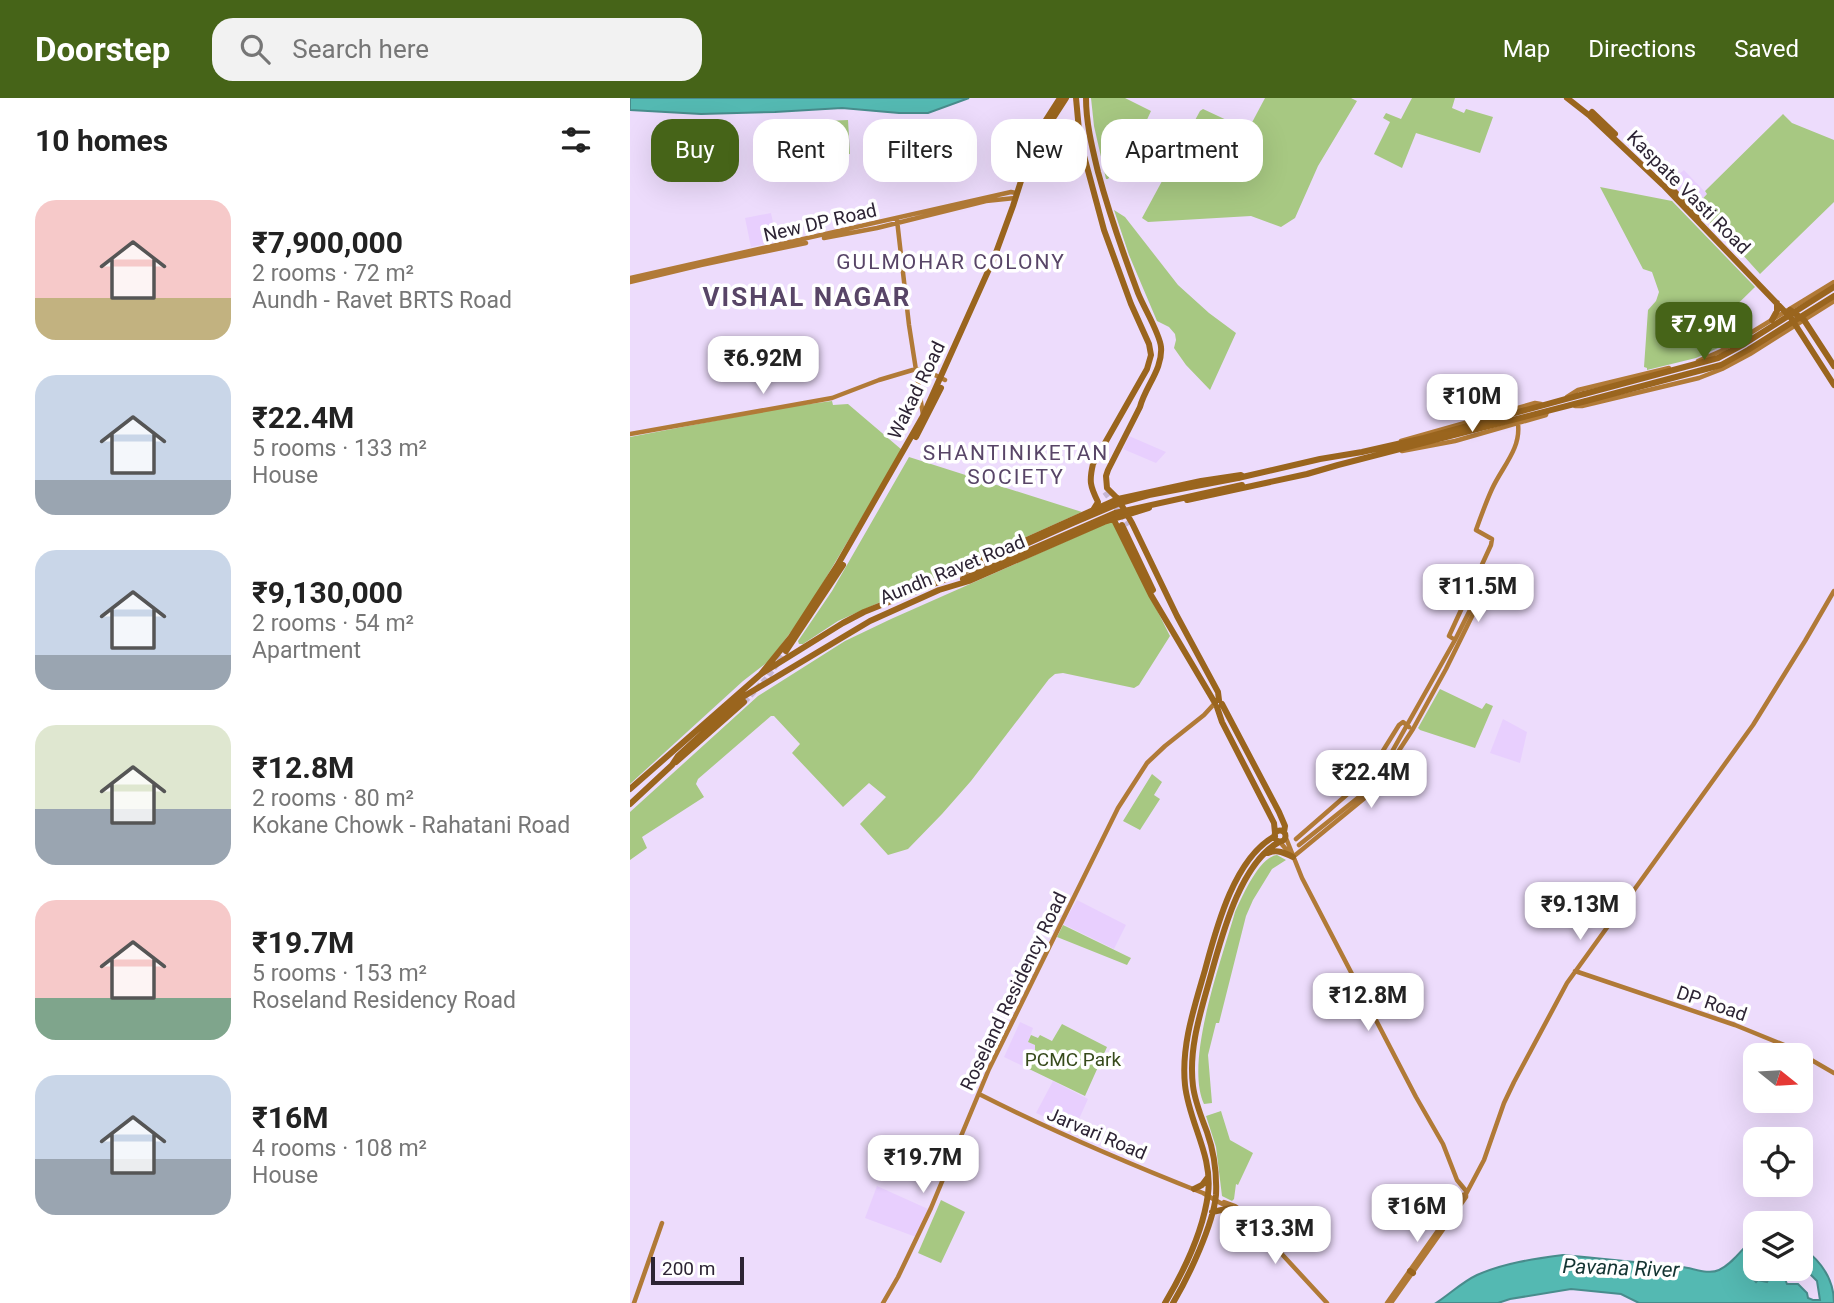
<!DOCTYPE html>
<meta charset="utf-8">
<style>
:root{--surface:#fff;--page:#f2f2f2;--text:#222;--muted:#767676;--accent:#466418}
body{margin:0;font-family:Roboto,sans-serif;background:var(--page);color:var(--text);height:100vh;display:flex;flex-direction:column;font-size:26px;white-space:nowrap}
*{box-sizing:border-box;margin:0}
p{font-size:23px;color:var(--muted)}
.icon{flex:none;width:38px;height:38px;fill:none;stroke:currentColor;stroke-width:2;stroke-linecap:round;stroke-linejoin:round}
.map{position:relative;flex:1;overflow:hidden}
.details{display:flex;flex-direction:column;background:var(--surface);width:630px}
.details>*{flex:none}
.guide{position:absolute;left:21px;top:21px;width:665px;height:63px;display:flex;gap:14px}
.needle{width:46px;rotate:108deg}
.fabs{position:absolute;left:1113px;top:945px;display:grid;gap:14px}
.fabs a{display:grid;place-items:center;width:70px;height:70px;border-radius:14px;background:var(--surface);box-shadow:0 7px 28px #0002;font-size:35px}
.scale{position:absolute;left:21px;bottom:18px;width:93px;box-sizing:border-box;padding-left:7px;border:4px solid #2d2434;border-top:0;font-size:19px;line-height:24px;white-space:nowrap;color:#2d2434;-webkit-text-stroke:5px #fff;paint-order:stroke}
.price{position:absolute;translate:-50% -60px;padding:0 16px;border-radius:14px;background:#fff;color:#222;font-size:23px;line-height:46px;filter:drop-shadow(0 2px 4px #0008)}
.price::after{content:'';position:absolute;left:50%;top:42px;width:21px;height:16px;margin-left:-10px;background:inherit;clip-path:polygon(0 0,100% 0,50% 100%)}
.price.selected{background:var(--accent);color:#fff}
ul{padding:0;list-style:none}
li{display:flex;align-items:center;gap:21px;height:175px;padding:0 35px}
li span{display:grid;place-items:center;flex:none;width:196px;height:140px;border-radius:21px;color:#555}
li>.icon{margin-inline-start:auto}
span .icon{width:84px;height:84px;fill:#fffc;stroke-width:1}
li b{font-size:30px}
h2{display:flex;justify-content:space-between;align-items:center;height:84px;padding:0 35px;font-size:30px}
.pill{padding:0 24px;border-radius:21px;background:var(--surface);box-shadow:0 7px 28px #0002;font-size:24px;line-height:63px}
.pill.selected{background:var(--accent);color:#fff}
header{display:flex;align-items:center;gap:42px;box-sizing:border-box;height:98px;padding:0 35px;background:var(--accent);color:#fff}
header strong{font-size:33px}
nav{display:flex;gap:38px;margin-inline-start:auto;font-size:24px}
.search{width:490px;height:63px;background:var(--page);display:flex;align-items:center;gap:18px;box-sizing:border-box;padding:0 24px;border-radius:21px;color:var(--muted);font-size:26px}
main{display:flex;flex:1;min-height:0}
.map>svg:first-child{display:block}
</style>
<header>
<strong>Doorstep</strong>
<div class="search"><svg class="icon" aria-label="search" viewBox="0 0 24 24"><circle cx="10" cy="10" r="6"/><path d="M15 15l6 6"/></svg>Search here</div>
<nav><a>Map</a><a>Directions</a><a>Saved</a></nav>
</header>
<main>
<section class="details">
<h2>10 homes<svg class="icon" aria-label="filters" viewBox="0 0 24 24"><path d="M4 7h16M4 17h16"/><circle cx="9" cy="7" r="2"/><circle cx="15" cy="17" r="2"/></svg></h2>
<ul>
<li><span style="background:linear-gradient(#f6c9c9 70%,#c2b280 0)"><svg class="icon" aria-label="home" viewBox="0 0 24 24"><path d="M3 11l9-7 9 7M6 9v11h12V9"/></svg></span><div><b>₹7,900,000</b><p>2 rooms · 72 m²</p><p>Aundh - Ravet BRTS Road</p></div></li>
<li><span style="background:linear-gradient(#c9d6e8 75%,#9aa5b1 0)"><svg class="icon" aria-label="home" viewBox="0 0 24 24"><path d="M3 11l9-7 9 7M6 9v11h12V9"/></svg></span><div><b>₹22.4M</b><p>5 rooms · 133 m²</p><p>House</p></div></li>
<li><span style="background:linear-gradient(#c9d6e8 75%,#9aa5b1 0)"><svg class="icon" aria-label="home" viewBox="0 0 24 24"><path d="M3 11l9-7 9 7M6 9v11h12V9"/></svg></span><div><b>₹9,130,000</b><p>2 rooms · 54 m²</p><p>Apartment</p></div></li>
<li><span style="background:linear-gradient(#dfe7d0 60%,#9aa5b1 0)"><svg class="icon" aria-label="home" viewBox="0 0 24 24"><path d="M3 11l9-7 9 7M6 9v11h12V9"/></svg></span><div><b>₹12.8M</b><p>2 rooms · 80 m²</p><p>Kokane Chowk - Rahatani Road</p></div></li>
<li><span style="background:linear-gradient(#f6c9c9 70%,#7fa58c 0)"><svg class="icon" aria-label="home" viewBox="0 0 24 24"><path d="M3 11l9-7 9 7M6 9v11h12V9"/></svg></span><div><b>₹19.7M</b><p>5 rooms · 153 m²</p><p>Roseland Residency Road</p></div></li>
<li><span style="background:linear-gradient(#c9d6e8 60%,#9aa5b1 0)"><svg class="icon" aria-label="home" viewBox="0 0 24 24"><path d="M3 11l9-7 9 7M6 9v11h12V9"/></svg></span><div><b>₹16M</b><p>4 rooms · 108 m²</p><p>House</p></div></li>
</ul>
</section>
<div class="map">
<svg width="1204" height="1205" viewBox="0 0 1204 1205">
<rect width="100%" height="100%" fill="#eddcfc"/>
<path fill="#e8cffe" d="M1054,72L1077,96L1064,110L1039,85Z
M141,115L147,143L121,149L115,120Z
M499,338L536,354L526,365L493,351Z
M873,621L897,634L890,665L860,655Z
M447,802L496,827L484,851L433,826Z
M390,924L403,930L398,944L405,947V954L397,970L374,959Z
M423,983L458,1001L444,1032L406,1015Z
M247,1088L298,1111L286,1139L235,1120Z"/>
<path fill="#a7c882" d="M461,0H495L521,13L514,28L478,81H476L464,28Z
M635,0H721L727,3L688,68L665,120L651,129L621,118L518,124L512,120L570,13L573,11L618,32Z
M782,0H825L822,10L834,15L836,11L863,19L850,55L786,35L772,70L744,56L760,24L753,20L756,15L771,21Z
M1153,16L1162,25L1204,42V104L1130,176L1102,145L1064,110L1077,96L1075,93Z
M218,22L220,56L153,60L151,25Z
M970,89L1042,103L1125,189L1077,236L1088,250L1066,260L1017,272V270L1014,269L1018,212L1026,203L1029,194L1022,174L1013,171Z
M484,112L495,119L548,187L579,215L606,235L580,292L556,267L544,250L546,242L545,236L539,229L527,223L499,157Z
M202,303L203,307L218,306L272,352L175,515L139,563L113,583L0,686V339L157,309Z
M279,359L452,414L208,523L173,546H169L168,543L202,493Z
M482,423L540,538L509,587L504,590L433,575L425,576L419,581L341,683L312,716L278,751L258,757L230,726L256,699L239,685L213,709L162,655L170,646L144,618H141L68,681L66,686L74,699L12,739L17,750L0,762V714L128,598L215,543L261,521Z
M810,591L852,611L856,605L863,608L845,650L790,632L788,630Z
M522,676L532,684L524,697L530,701L510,732L493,723Z
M647,757L656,762L642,771L623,802L616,818L589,925H586L578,957L582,1005L574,1006C554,963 592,861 605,814C612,799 629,759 647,757Z
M433,827L501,860L497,867L427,839Z
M432,926L477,949L455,998L397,970L405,954V947L398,944L401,937L408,940L410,937L422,943Z
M591,1013L600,1042L623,1055L608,1087L606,1086L604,1101L602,1103L592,1098L586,1049L576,1018Z
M311,1102L335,1114L311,1165L288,1155Z"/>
<path fill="#54b9b2" stroke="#488c8c" stroke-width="2" d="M0,0H339L298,15H269L212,10L145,14L71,16L0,12Z
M1125,1139C1125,1143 1126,1147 1125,1151C1123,1164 1112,1171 1126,1184L1128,1182L1137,1184L1141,1176L1155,1181L1157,1186H1168L1177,1195L1178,1200L1183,1202H1190L1187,1183L1171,1167V1149L1173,1150C1192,1164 1204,1181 1204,1205H1009L991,1196L941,1191L880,1201L868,1205H806C820,1196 832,1184 847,1177C874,1165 903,1161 933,1157C973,1161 1012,1164 1052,1169C1063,1170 1078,1177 1089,1172C1104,1165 1113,1149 1125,1139Z"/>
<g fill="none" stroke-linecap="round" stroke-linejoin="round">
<path stroke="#c7b7d4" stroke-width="6" stroke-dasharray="6 3" stroke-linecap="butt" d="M475,394L499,427
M114,604L136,581L156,553"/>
<path stroke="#b17a37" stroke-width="4.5" d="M267,122L279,227L293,317
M194,140L247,130L356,103L385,100
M0,180L381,94L386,95
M0,184L71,167L176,145
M1068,263L1091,253L1204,184
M937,299L948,292L1039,270
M945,308H952L1069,280L1092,271L1120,256L1204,203
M0,336L202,300L249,282L286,271L295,272L315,282
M771,343L905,305L911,306
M772,353L825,343L916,317L917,313
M825,542L819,538L861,447L862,441L846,432C851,418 856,404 862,391C872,369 891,351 888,326
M656,740L672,780L786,999L813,1046L827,1082L837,1094
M666,741L736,680L769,627L773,624L779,629
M650,744L660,756
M663,759L742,694L783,631L816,571L851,500L847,498L825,542L750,675L734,695L669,747
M945,873L1105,927L1159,949L1204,975
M349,996C422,1033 497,1065 573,1095C584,1101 594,1109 607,1111
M594,1104L605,1108L612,1113L697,1205
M4,1205L32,1125
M253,1205L268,1179L301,1110L359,971L488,710L517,665L535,648L574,617L585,605
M757,1205L833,1097L836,1096
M761,1205L836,1099V1096L854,1062L874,1005L884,984L937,885L1123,627L1175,543L1204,493"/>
<path stroke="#9a651e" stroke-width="6" d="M446,0L450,43L474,132L501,206L519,246L521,257L517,271L463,366C459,383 460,388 468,404L463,412
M456,0C456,25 462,49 468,74C479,115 493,155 508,195C514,210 530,236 531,249C533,271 515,289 510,309L478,372L476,378L477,390L488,401L502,425L547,518L588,594L589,602
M937,0L960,18L1033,87L1161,220L1204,287
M962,14L985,36
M405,48L436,0
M1043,92L1070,119
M1160,212L1174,222L1204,268
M1142,222L1147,213V205
M286,339L311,290
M608,380L690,361L732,354L794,340L954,296
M557,402L677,376L708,367L956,303
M483,420L521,497L585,605
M492,427L523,492
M325,474L488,401L571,383L611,377
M156,553L213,467
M131,576L161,539L207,468L293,318L364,160L383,108L405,39L430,0
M592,606L649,714L655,728L654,734
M587,609L592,624L644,725L645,735
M46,664L114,604
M0,691L131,576L213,525L234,514L331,475
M0,706L42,667L48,658L111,600L240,523L309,492L339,483L474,424L519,410
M644.5 738a5.5 5.5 0 1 1 11 0a5.5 5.5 0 1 1-11 0Z
M638,755C647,751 655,755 663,759
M564,1091L572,1087L578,1079
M582,1114L601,1110
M780,1173L783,1175
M535,1205C554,1173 573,1134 578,1096C583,1057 559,1025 555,987C551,948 564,910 575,872C586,831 604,760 645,738
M543,1205C559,1178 583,1127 586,1097C587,1075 584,1054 577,1034C571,1018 565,1004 563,988C558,949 572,910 582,873C593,834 611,765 649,744"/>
<path stroke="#9a651e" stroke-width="6" d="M954,296L1088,260L1114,246L1204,189
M956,303L1091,267L1118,252L1204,198
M331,475L443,425L490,405L519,397L608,380
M333,481L485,415L612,387"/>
</g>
<g text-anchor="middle" stroke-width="7" stroke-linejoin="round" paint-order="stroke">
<g font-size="19" fill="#2d2434" stroke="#fff">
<text transform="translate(1059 94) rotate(45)" y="7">Kaspate Vasti Road</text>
<text transform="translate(190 124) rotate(-13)" y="7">New DP Road</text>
<text transform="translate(286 292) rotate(-64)" y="7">Wakad Road</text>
<text transform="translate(322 471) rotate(-22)" y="7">Aundh Ravet Road</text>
<text transform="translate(383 893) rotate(-64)" y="7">Roseland Residency Road</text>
<text transform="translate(1082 905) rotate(19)" y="7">DP Road</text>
<text transform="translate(467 1035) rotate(23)" y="7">Jarvari Road</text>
</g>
<g font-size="19" fill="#374b1c" stroke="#fff">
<text x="443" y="968">PCMC Park</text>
</g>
<g font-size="21" letter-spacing="2" fill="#584567" stroke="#fff">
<text x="321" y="171">GULMOHAR COLONY</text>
<text x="386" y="362">SHANTINIKETAN<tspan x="386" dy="24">SOCIETY</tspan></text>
</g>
<g font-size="21" font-style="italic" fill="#143432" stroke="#fff">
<text transform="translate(991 1170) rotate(2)" y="7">Pavana River</text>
</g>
<g font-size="26" font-weight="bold" letter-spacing="2" fill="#584567" stroke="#fff">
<text x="177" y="208">VISHAL NAGAR</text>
</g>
</g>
</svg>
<div class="fabs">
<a><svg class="needle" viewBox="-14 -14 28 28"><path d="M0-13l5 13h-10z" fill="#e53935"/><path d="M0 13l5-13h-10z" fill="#767676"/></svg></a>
<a><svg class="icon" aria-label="locate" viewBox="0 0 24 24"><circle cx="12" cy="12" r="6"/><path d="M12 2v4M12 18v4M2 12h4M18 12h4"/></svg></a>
<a><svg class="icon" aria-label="layers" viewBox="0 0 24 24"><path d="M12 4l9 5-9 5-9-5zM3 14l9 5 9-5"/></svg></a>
</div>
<div class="scale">200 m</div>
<b class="price selected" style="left:1074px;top:264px">₹7.9M</b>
<b class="price" style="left:133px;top:298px">₹6.92M</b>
<b class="price" style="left:842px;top:336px">₹10M</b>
<b class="price" style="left:848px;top:526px">₹11.5M</b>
<b class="price" style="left:741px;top:712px">₹22.4M</b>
<b class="price" style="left:950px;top:844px">₹9.13M</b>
<b class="price" style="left:738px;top:935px">₹12.8M</b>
<b class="price" style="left:293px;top:1097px">₹19.7M</b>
<b class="price" style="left:787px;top:1146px">₹16M</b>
<b class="price" style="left:645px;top:1168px">₹13.3M</b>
<div class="guide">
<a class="pill selected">Buy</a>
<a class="pill">Rent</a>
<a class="pill">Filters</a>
<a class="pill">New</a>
<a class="pill">Apartment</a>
</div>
</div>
</main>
